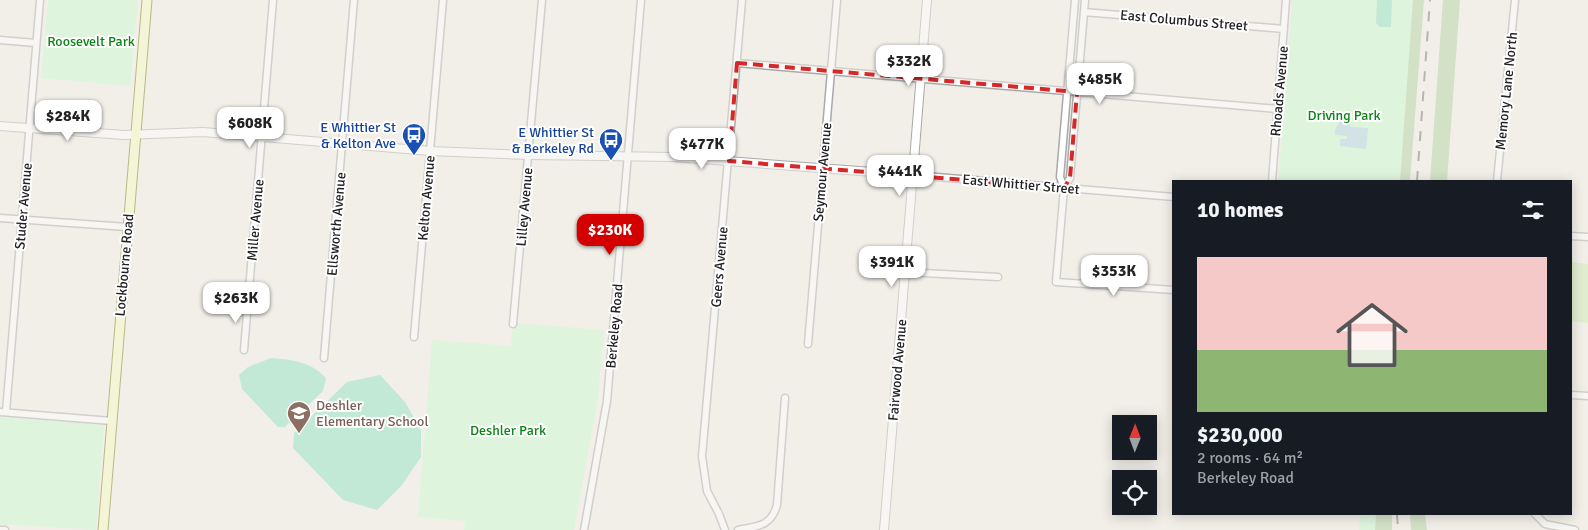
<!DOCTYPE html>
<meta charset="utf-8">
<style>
:root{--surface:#171b24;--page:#20242c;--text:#f1f3f6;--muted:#9ea1a6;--line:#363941;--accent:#d40000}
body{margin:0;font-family:Signika,sans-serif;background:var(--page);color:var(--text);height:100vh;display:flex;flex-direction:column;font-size:19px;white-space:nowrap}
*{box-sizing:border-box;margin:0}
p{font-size:16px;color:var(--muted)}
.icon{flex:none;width:28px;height:28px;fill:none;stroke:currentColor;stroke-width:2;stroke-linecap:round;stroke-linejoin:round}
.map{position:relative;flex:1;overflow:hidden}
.drawer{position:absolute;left:1172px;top:180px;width:400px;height:335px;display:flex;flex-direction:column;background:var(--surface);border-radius:0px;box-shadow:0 2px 12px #0003}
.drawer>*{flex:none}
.needle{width:32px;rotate:1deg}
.fabs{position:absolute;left:1112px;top:415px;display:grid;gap:10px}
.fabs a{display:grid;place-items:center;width:45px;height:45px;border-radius:0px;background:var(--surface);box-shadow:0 2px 12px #0003;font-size:25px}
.price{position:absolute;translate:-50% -42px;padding:0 11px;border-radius:10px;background:#fff;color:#222;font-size:16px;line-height:32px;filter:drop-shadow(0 1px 2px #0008)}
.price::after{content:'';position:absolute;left:50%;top:30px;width:15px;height:11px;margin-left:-8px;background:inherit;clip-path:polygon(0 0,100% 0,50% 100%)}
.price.current{background:var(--accent);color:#fff}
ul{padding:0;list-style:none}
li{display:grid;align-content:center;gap:10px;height:265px;padding:0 25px}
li+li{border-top:1px solid var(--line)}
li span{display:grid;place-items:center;height:155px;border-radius:0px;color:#555}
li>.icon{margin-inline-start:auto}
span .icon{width:90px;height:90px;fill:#fffc;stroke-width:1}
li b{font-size:21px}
h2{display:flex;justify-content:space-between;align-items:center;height:60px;padding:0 25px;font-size:21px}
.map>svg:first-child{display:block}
</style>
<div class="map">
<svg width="1588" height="530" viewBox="0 0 1588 530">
<rect width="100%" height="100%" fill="#f2efe9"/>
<path fill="#cdebb0" d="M1571,262L1588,264V323L1571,321Z"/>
<path fill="#add19e" d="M1410,0H1424L1410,181H1301Z
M1443,0H1460L1447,181H1430Z
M1371,514H1392V530H1369Z
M1410,514H1425L1427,530H1411Z"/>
<path fill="#c8facc" d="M48,0H138L130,86L41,78Z
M1292,0H1413L1400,181H1278Z
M513,323L604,330L598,398L574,530H464L465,521L418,517L432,340L511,346Z
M0,417L104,425L96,530L0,524Z
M1360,514H1376L1375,530H1359Z"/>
<path fill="#88e0be" d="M1377,0H1392L1391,27H1380L1376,23Z
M271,358C293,360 310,361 326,378L323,391L285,427H278L242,389L239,375L248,367Z
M380,375L405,402L421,430V457L402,485L377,510L343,500L293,448L294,433L347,382Z"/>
<path fill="#aad3df" d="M1341,119H1351L1350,127L1368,128L1366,149L1340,146V139H1347V136L1335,135V130Z"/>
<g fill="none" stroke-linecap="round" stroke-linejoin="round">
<g stroke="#a9a9a9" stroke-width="9">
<path id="minor" d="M1085,0L1070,178L1064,188L1056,282L1174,290
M1084,12L1284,29
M0,40L36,43
M737,63L1277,109
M913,175L1174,197
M1272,181L1286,0
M1497,181L1515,0
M1064,188L1060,177L1075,0
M0,218L127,227
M1571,236L1588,237
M905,272L998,277
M513,324L542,0
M414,337L443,0
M808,344L837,0
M244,350L273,0
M324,358L354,0
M1571,395L1588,396
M0,412L112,421
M6,412L40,0
M1535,514L1545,524L1575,530
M0,530H5
M584,530L607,401L641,0
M725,530L719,514L707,491L702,456L742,0
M738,530C757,526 771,527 777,505L785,398"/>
</g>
<g stroke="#a9a9a9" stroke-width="10">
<path id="tertiary" d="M0,126L124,135L203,132L430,151L529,155L673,157L913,175
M884,530L927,0"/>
</g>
<g stroke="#707d05" stroke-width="11">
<path id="secondary" d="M103,530L147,0"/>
</g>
<use href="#minor" stroke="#fff" stroke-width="6"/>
<use href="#tertiary" stroke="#fff" stroke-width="8"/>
<use href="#secondary" stroke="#f7fabf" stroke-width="9"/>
<path stroke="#707070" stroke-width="2" stroke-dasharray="10 10" stroke-linecap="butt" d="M1417,181L1430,0
M1397,514L1398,530"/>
</g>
<path d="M0 0H1588V530H0ZM737,63L1077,92L1070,178L1064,188L729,161Z" fill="#f2efe9" fill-opacity=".55" fill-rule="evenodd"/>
<path fill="none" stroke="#d62828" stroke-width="4" stroke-dasharray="10 6" stroke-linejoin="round" d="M737,63L1077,92L1070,178L1064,188L729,161Z"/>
<defs>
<g id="bus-pin" transform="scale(1.25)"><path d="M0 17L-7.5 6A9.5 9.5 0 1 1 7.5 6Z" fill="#1a4fb4" stroke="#fff"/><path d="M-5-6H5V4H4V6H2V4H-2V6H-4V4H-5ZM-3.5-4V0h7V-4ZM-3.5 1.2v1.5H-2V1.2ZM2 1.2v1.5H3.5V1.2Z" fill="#fff"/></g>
<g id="school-pin" transform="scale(1.25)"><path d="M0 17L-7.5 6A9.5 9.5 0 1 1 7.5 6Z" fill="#8d6e63" stroke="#fff"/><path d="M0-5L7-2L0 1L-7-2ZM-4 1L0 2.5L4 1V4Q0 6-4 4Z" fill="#fff"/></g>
</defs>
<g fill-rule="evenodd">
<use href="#bus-pin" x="414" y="135"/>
<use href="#bus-pin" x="611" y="140"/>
<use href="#school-pin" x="299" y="413"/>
</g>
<g text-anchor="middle" stroke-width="4" stroke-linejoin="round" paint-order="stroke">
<g font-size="14" fill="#222" stroke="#fff">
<text transform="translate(1184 20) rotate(5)" y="5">East Columbus Street</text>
<text transform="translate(1279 91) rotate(-85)" y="5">Rhoads Avenue</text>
<text transform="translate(1506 91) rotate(-84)" y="5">Memory Lane North</text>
<text transform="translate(822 172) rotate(-85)" y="5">Seymour Avenue</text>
<text transform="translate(1021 184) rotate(5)" y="5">East Whittier Street</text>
<text transform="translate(426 198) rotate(-85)" y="5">Kelton Avenue</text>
<text transform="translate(23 206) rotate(-85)" y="5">Studer Avenue</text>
<text transform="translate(524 207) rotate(-85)" y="5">Lilley Avenue</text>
<text transform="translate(255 220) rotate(-85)" y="5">Miller Avenue</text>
<text transform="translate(336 224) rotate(-85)" y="5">Ellsworth Avenue</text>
<text transform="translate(124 265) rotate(-85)" y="5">Lockbourne Road</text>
<text transform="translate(719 267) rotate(-85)" y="5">Geers Avenue</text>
<text transform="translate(614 326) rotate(-85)" y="5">Berkeley Road</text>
<text transform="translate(897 370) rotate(-85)" y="5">Fairwood Avenue</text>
</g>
<g font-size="14" fill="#0c8416" stroke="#fff">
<text x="91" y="46">Roosevelt Park</text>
<text x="1344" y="120">Driving Park</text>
<text x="508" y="435">Deshler Park</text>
</g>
<g font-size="14" fill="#164399" stroke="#fff" text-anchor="end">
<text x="396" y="132">E Whittier St<tspan x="396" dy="16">&amp; Kelton Ave</tspan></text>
<text x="594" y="137">E Whittier St<tspan x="594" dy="16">&amp; Berkeley Rd</tspan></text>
</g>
<g font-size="14" fill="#785e54" stroke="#fff" text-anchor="start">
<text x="316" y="410">Deshler<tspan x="316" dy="16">Elementary School</tspan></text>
</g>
</g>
</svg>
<div class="fabs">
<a><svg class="needle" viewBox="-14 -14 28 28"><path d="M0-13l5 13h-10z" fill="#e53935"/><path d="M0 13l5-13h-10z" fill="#9ea1a6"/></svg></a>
<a><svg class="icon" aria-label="locate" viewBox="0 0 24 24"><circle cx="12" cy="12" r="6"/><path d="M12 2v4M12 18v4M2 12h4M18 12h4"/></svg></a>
</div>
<b class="price" style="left:909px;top:87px">$332K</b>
<b class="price" style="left:1100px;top:105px">$485K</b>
<b class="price" style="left:68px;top:142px">$284K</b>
<b class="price" style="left:250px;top:149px">$608K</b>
<b class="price" style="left:702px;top:170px">$477K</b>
<b class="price" style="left:900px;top:197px">$441K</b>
<b class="price current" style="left:610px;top:256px">$230K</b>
<b class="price" style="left:892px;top:288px">$391K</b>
<b class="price" style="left:1114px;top:297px">$353K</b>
<b class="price" style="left:236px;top:324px">$263K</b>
<section class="drawer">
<h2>10 homes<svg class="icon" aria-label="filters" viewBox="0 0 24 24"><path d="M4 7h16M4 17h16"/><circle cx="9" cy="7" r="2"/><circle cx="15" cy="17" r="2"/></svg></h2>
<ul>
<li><span style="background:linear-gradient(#f6c9c9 60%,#8fb573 0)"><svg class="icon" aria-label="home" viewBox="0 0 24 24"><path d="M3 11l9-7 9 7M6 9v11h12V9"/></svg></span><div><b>$230,000</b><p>2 rooms · 64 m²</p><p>Berkeley Road</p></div></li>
</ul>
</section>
</div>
